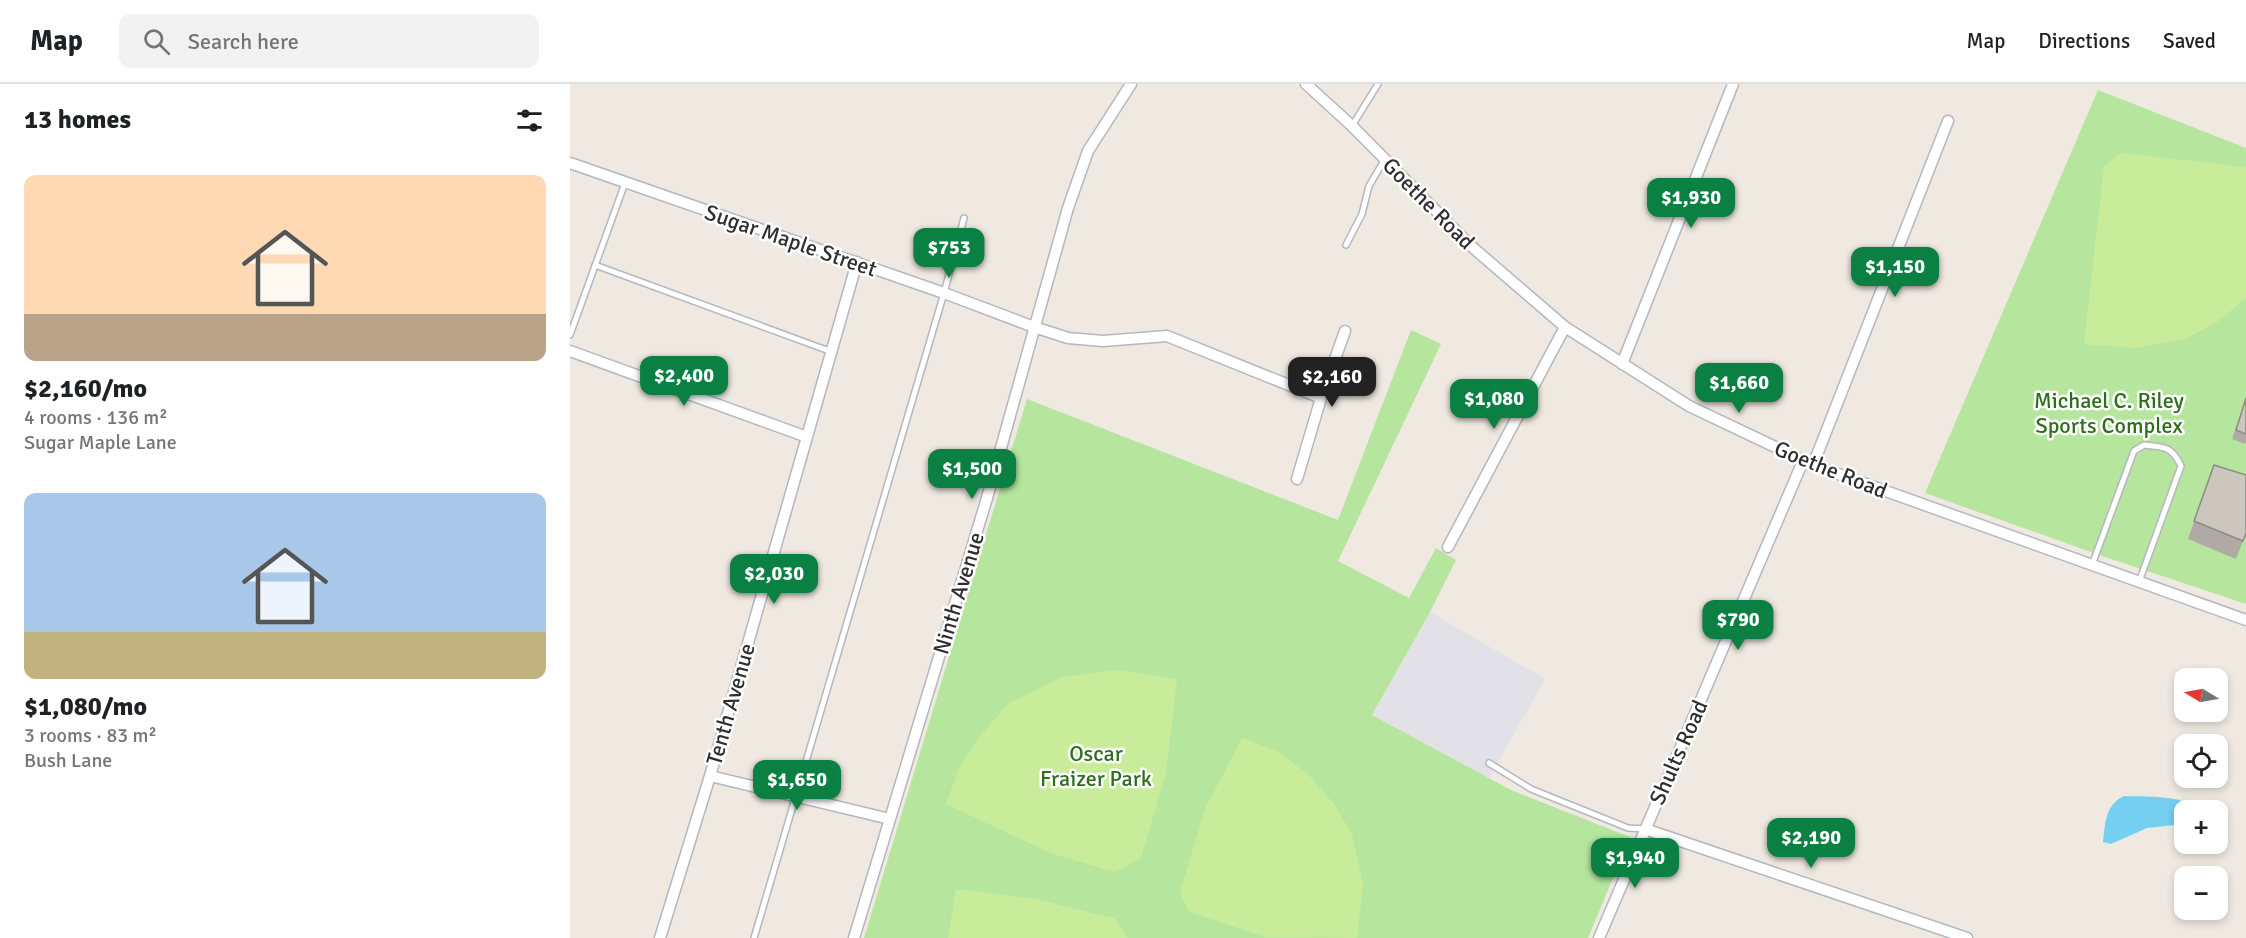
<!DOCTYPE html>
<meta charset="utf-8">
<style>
:root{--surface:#fff;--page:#f2f2f2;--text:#202124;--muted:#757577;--line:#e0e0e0;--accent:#0b8043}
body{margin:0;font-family:Signika,sans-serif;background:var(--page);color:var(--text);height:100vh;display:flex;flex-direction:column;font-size:22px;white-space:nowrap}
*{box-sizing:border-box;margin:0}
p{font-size:20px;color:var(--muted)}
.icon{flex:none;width:33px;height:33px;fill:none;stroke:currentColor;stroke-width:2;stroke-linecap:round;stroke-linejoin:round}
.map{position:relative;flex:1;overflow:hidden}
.drawer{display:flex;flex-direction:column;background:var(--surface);width:570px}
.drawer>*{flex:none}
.needle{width:39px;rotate:280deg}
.tools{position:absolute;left:1604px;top:584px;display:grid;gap:12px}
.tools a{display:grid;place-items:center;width:54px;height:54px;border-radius:12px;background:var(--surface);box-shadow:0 3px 9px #0003;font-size:30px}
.price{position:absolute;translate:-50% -51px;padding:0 14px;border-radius:12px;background:var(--accent);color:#fff;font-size:20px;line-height:39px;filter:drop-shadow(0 2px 3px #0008)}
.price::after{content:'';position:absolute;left:50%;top:36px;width:18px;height:14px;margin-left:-9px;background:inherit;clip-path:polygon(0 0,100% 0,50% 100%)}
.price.on{background:#222;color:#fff}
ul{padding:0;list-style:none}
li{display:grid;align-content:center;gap:12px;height:318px;padding:0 24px}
li span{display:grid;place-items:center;height:186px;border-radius:12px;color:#555}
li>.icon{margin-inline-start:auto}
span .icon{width:108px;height:108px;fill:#fffc;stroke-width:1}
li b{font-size:26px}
h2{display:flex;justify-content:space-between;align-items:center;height:72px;padding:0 24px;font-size:26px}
header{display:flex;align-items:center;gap:36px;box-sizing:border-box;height:84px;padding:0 30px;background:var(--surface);border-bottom:2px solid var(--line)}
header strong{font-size:28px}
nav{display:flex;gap:33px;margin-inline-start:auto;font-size:21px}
.search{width:420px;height:54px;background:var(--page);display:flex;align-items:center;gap:15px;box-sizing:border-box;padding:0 21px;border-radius:12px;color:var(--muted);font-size:22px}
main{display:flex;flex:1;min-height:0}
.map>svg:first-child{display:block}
</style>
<header>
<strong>Map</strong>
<div class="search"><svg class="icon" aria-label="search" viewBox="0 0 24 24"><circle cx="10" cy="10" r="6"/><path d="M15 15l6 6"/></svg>Search here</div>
<nav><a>Map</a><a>Directions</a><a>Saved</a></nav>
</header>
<main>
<section class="drawer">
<h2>13 homes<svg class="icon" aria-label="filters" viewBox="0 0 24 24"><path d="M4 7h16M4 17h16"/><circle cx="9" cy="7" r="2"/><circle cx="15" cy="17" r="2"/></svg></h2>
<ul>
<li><span style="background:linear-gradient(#ffd9b3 75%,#b9a48a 0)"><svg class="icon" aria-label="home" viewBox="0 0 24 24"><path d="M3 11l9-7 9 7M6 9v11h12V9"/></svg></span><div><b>$2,160/mo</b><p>4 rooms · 136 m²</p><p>Sugar Maple Lane</p></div></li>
<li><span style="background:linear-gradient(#a9c7e8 75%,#c2b280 0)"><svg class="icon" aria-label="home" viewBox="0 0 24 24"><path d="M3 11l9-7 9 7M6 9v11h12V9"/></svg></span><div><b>$1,080/mo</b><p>3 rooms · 83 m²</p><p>Bush Lane</p></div></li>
</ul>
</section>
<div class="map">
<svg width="1676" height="854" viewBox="0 0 1676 854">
<rect width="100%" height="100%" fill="#efe9e1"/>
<path fill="#e3e1e8" d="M860,528L975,595L919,694L802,631Z"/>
<path fill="#b6e59e" d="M1528,6L1676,64V520L1532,472L1355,409Z
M841,246L871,260L768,477L839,514L866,464L886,476L860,528L802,631L941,706L1060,753L1018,854H294L457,315L768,436Z"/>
<path fill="#c9ec9a" d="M1552,69L1676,83V214L1647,238L1615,255L1567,264L1514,260L1534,82Z
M548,586L607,595L596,689L571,774L545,788L480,769L376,720L389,684L408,654L439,619L493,593Z
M672,654L705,666L737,689L764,720L782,750L793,801L787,854L695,853L619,828L610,808L635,725Z
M386,805L461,814L544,834L558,854H378Z"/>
<path fill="#75cff0" d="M1554,712C1573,713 1614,710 1627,726H1614V740L1577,744L1541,760L1533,758C1535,739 1536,720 1554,712Z"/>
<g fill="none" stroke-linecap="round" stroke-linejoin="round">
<g stroke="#b4b7c1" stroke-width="8">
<path id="service" d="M782,42L808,0
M776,161L792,130L799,102L815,75
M25,181L262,268
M0,251L55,99
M1522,481L1564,367L1574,361C1594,363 1602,362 1611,382L1569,498
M919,679L961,705L1058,744L1075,745
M184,854L374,209L394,134"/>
</g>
<g stroke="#b4b7c1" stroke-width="13">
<path id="minor" d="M736,0L782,42L901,162L995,243L1119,322L1243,381L1676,536
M0,79L374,209L464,243L498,254L533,257L597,252L751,314
M0,267L237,353
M1052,280L1163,0
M1243,381L1378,37
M727,395L751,314L775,247
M878,463L995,243
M140,692L320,735
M1075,745L1397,854
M90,854L140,692L287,178
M284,854L417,414L498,124L518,67L561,0
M1029,854L1233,377"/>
</g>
<use href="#service" stroke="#fff" stroke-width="5"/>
<use href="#minor" stroke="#fff" stroke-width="10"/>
</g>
<path fill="#afaba4" d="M1676,314V357L1675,360L1662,355Z
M1644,381L1676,449L1666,475L1618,455Z"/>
<path fill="#cbc7bf" stroke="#8e8b86" stroke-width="1.5" d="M1676,314V350L1666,346Z
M1644,381L1676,391V449L1673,457L1624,437Z"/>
<g text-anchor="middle" stroke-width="5" stroke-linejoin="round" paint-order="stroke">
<g font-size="22" fill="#2e2e2e" stroke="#fff">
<text transform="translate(859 119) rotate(45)" y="8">Goethe Road</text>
<text transform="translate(221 156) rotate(19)" y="8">Sugar Maple Street</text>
<text transform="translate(1261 385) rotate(22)" y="8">Goethe Road</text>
<text transform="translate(388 509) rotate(-73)" y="8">Ninth Avenue</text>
<text transform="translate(160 620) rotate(-74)" y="8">Tenth Avenue</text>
<text transform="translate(1108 668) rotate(-66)" y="8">Shults Road</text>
</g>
<g font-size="22" fill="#2c6e1b" stroke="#fff">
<text x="1539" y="324">Michael C. Riley<tspan x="1539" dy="25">Sports Complex</tspan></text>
<text x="526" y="677">Oscar<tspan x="526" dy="25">Fraizer Park</tspan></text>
</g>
</g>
</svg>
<div class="tools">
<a><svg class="needle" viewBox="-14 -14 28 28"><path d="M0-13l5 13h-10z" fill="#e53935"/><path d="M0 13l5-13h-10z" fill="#757577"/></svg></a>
<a><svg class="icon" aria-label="locate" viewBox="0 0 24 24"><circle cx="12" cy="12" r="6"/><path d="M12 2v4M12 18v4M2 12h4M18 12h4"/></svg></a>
<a>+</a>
<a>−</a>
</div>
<b class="price" style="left:1121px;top:145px">$1,930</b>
<b class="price" style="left:379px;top:195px">$753</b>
<b class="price" style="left:1325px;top:214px">$1,150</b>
<b class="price" style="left:114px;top:323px">$2,400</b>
<b class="price on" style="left:762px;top:324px">$2,160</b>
<b class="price" style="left:1169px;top:330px">$1,660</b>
<b class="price" style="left:924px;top:346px">$1,080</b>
<b class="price" style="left:402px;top:416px">$1,500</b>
<b class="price" style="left:204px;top:521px">$2,030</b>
<b class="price" style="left:1168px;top:567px">$790</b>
<b class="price" style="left:227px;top:727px">$1,650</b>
<b class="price" style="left:1241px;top:785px">$2,190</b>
<b class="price" style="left:1065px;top:805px">$1,940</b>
</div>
</main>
